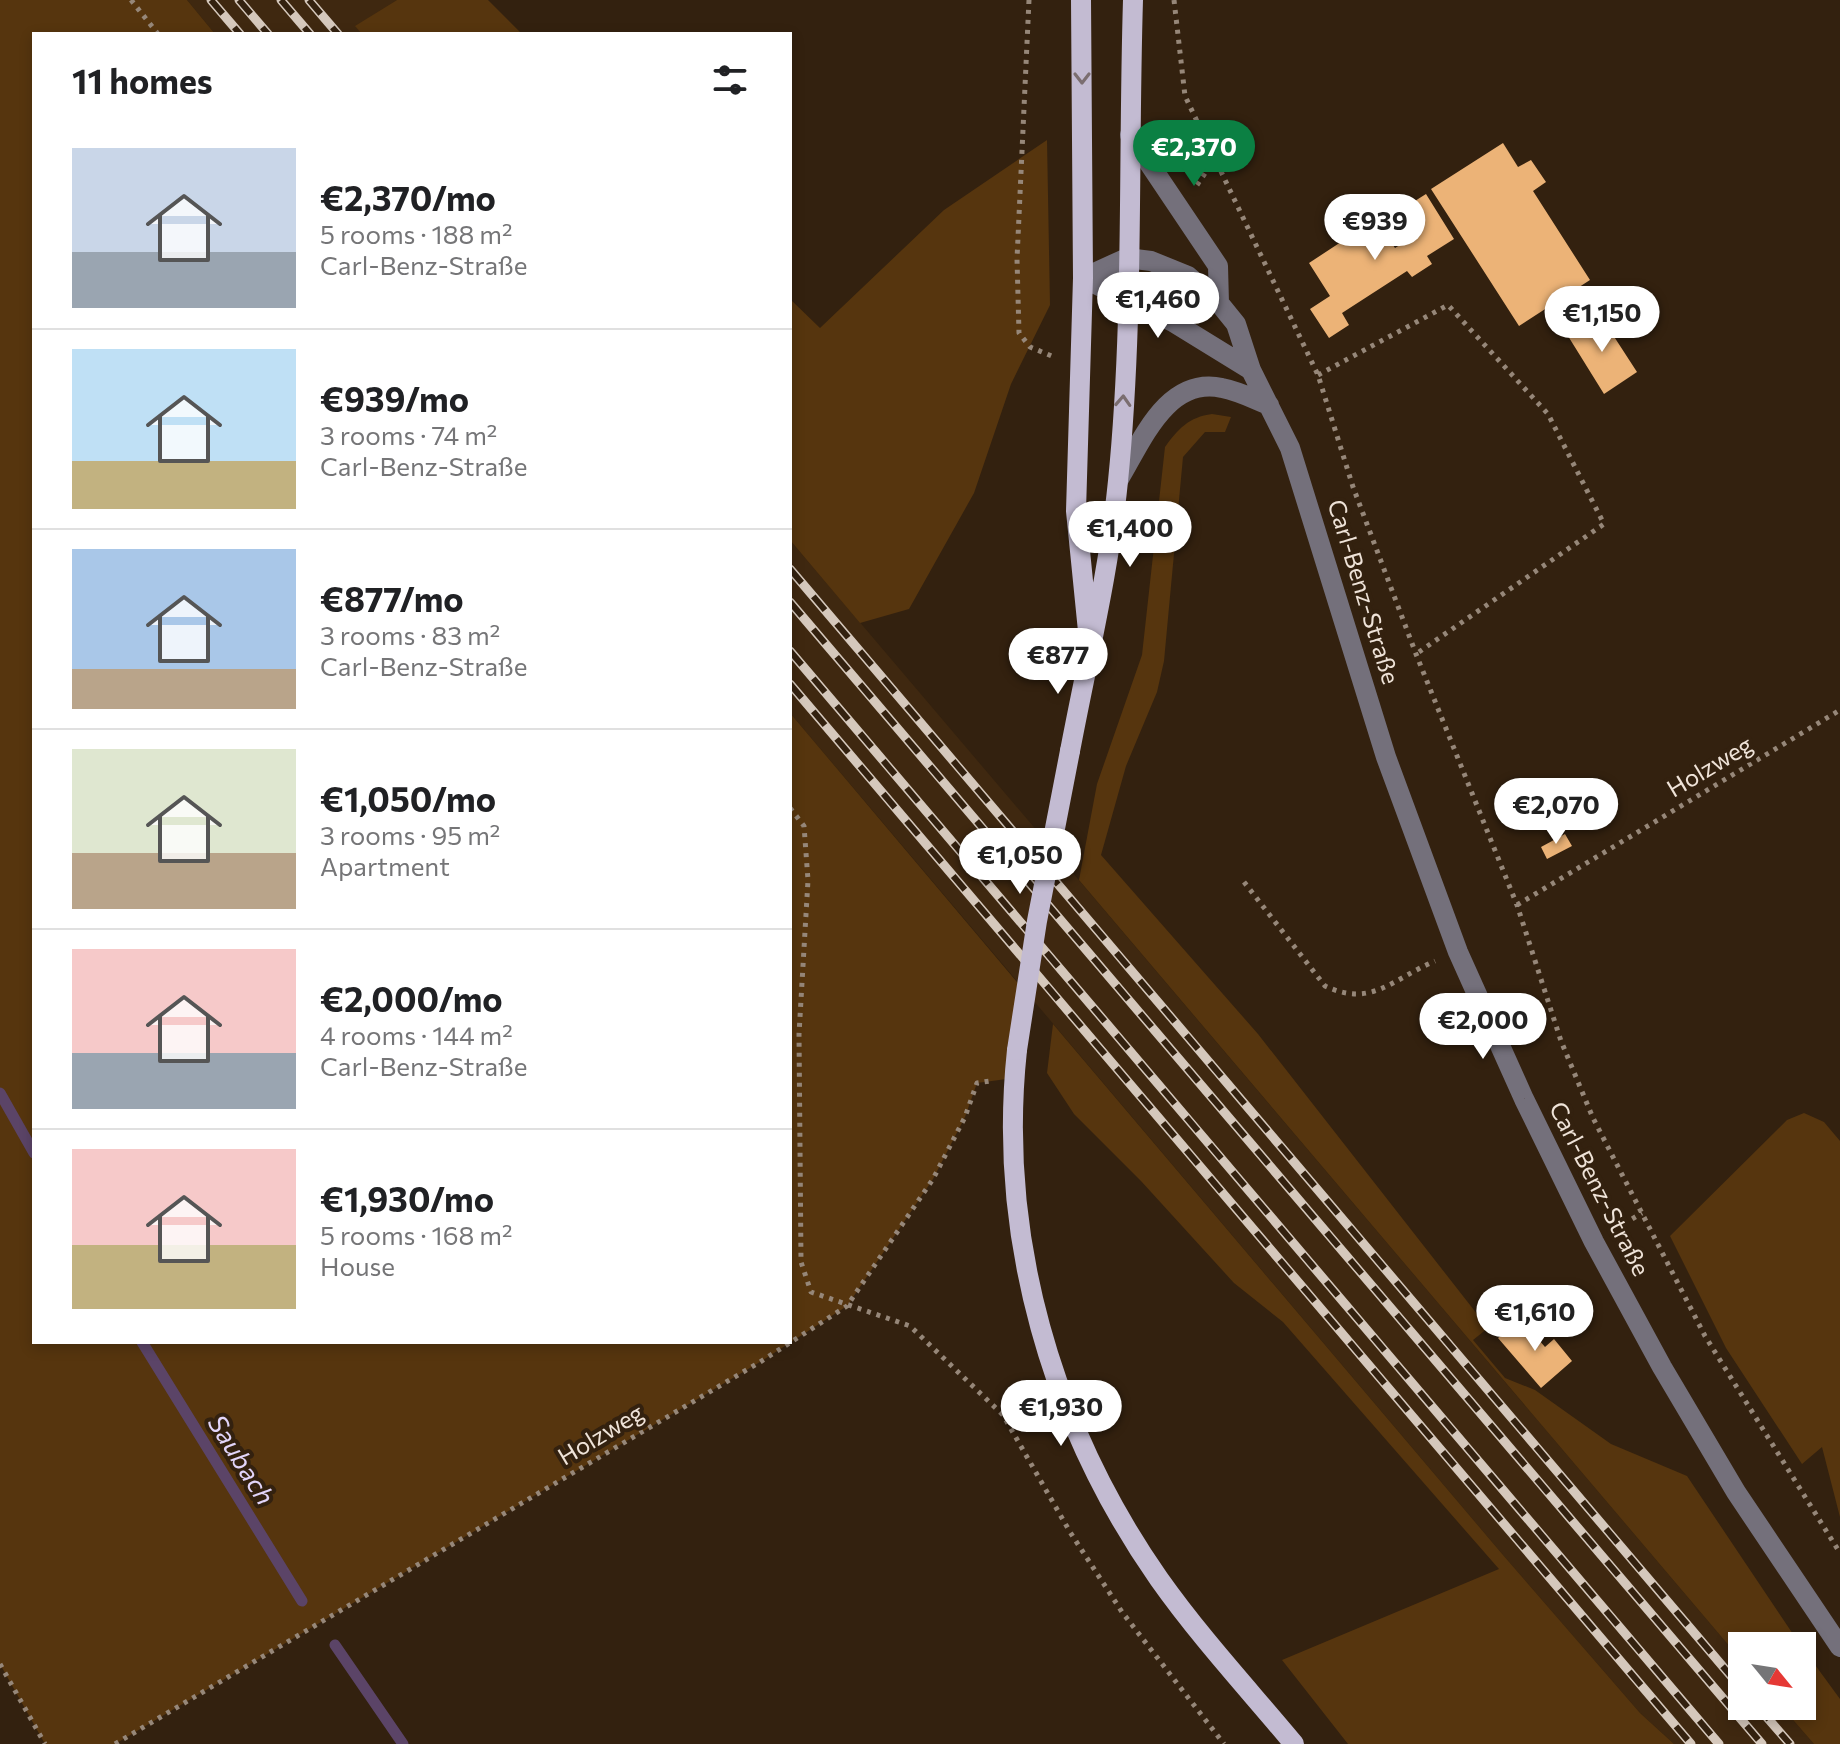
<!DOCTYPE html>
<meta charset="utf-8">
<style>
:root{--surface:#fff;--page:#f6f6f6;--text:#202124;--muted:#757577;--line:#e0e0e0;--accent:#0b8043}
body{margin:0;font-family:Commissioner,sans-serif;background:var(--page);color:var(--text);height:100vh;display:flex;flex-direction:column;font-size:30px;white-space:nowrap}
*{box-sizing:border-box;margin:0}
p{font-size:26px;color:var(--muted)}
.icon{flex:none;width:44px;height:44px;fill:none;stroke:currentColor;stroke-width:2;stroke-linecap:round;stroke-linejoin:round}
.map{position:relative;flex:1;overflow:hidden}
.details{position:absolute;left:32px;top:32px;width:760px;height:1312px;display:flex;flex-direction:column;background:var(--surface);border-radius:0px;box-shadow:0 4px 12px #0003}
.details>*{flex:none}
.needle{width:52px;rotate:120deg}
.controls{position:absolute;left:1728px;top:1632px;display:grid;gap:16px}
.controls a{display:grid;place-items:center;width:88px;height:88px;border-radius:0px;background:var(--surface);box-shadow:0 4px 12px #0003;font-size:40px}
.price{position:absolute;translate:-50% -68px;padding:0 18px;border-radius:28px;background:#fff;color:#222;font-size:26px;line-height:52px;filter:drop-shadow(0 2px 4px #0008)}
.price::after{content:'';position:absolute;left:50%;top:48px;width:24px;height:18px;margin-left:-12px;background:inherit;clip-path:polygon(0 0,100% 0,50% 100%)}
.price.current{background:var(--accent);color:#fff}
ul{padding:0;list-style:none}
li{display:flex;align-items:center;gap:24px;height:200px;padding:0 40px}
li+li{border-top:2px solid var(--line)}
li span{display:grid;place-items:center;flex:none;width:224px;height:160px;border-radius:0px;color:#555}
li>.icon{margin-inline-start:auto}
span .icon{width:96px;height:96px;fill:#fffc;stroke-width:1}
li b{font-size:34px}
h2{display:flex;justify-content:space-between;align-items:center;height:96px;padding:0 40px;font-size:34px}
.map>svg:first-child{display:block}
</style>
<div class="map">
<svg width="1840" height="1744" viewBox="0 0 1840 1744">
<rect width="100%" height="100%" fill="#33210f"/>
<path fill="#3f2810" d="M187,0H397L356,26L362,34H215Z
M790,540L1742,1661V1706H1781L1814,1744H1674L1640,1713L1503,1555L790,713Z"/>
<path fill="#56350e" d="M0,0H187L215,34H34V1342H790V713L1028,995L1014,1078L977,1083L965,1117L933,1179L847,1306L760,1362L115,1744H45L0,1664Z
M397,0H488L522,34H362L355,26Z
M1047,140L1050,305L1011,384L974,493L909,609L860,623L790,540V299L820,328L944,210Z
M1212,414L1231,417L1225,432H1205L1183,457L1164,661L1157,692L1126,766L1101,855L1258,1034L1488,1328L1473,1340L1505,1378L1535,1390L1611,1444L1687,1476L1801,1646H1742V1661L1079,880L1097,784L1142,655L1165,447C1178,429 1189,417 1212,414Z
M1053,1024L1503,1555L1640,1713L1674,1744H1348L1282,1660L1499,1569L1283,1322L1234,1283L1141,1181L1074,1114L1047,1073Z
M1804,1113L1824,1122L1840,1141V1517L1822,1447L1802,1464L1726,1348L1670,1236L1787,1120Z
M1802,1647L1840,1699V1744H1814L1781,1706H1802Z"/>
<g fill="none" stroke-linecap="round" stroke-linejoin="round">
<path stroke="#5b4467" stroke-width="11" d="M0,1093L34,1153
M142,1342L302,1601
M335,1645L403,1744"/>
</g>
<path fill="#ecb377" d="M1503,143L1518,167L1531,160L1546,182L1533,191L1590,280L1519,326L1431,189Z
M1426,194L1454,239L1427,256L1432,264L1412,277L1407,271L1342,313L1349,325L1329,338L1310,309L1330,296L1309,263L1376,219L1395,248L1414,236L1399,211Z
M1600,315L1637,372L1604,394L1568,336Z
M1565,834L1572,846L1547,859L1541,847Z
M1521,1319L1545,1347L1554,1339L1572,1361L1541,1388L1498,1338Z"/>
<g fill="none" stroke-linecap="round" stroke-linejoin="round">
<path stroke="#968779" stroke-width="5" stroke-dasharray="4 6" stroke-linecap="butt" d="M131,0L158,34
M1029,0L1017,259L1019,333L1030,347L1054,357
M1174,0L1185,96L1318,375L1353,487L1416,654L1517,905L1561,1041L1593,1118L1705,1336L1840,1553
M1197,185L1214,160
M1318,375L1448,305L1548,414L1604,524L1416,654
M790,808L804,826L808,880L799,1034L801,1262L811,1292L910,1326L1003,1415L1070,1532L1122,1612L1224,1744
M1244,882L1325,986C1372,1008 1392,979 1435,961
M1517,905L1840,710
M1615,1229L1642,1213
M0,1664L45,1744
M115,1744L760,1362L847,1306L933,1179L965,1117L977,1083L990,1081"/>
<path stroke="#74707b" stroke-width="20" d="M1130,135L1218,266L1219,303
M1083,278L1127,258L1151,261L1188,276L1219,303L1236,324L1251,370L1290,448L1386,757L1458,952L1524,1099L1594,1242L1662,1367L1736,1492L1840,1647
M1083,278L1173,322L1251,370
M1119,479C1142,441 1167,376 1222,388C1238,391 1254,399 1269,405"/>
<path stroke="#c3bbd2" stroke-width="20" d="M1081,0L1083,278L1076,511L1088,631
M1070,751C1087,661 1109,572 1118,481C1134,322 1128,160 1133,0
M1017,1050C997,1237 1052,1426 1159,1579C1200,1637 1249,1690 1294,1744"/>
<g stroke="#d5c8bc" stroke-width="9">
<path id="rail" d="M211,0L240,34
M239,0L268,34
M281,0L310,34
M309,0L338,34
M790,569L1742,1689
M790,602L1762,1744
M790,651L1719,1744
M790,684L1691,1744
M1757,1706L1790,1744"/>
</g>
<use href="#rail" stroke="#33210f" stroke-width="6" stroke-dasharray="18" stroke-linecap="butt"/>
<path stroke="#c3bbd2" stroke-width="20" d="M1017,1050L1037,921L1070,751"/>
</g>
<defs><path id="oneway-chevron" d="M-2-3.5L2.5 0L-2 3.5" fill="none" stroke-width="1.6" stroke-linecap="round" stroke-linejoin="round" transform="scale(2)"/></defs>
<g stroke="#7b6e70">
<use href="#oneway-chevron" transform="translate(1082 78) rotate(90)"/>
<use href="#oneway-chevron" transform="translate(1123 401) rotate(-87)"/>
</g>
<g text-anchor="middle" stroke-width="8" stroke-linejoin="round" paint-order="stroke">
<g font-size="24" fill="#efe3d8" stroke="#33210f">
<text transform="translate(1363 592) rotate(73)" y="8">Carl-Benz-Straße</text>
<text transform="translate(1710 767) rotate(-31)" y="8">Holzweg</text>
<text transform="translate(1599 1189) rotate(63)" y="8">Carl-Benz-Straße</text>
<text transform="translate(601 1435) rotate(-31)" y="8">Holzweg</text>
</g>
<g font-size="26" font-style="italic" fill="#e2d5fa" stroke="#33210f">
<text transform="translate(241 1460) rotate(58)" y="9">Saubach</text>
</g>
</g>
</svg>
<div class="controls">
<a><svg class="needle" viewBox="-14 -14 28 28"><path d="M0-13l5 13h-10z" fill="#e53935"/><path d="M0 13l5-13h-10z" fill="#757577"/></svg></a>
</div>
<b class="price current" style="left:1194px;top:188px">€2,370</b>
<b class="price" style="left:1375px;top:262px">€939</b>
<b class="price" style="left:1158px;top:340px">€1,460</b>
<b class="price" style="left:1602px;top:354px">€1,150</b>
<b class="price" style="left:1130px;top:569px">€1,400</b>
<b class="price" style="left:1058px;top:696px">€877</b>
<b class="price" style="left:1556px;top:846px">€2,070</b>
<b class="price" style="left:1020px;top:896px">€1,050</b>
<b class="price" style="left:1483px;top:1061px">€2,000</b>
<b class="price" style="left:1535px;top:1353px">€1,610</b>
<b class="price" style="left:1061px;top:1448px">€1,930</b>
<section class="details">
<h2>11 homes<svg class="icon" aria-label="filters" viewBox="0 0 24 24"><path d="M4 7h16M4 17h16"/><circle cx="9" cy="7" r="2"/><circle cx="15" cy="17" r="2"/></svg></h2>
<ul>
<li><span style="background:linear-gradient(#c9d6e8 65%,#9aa5b1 0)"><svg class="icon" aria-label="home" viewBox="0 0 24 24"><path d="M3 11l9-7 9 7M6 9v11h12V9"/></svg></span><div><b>€2,370/mo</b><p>5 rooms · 188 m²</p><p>Carl-Benz-Straße</p></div></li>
<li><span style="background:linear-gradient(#bfe0f5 70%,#c2b280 0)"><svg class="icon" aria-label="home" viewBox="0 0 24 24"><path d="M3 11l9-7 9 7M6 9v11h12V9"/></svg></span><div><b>€939/mo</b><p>3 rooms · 74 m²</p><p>Carl-Benz-Straße</p></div></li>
<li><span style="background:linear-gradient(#a9c7e8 75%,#b9a48a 0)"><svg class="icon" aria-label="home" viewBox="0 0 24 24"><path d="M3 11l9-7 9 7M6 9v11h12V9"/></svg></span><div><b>€877/mo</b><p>3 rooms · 83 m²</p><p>Carl-Benz-Straße</p></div></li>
<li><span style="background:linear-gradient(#dfe7d0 65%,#b9a48a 0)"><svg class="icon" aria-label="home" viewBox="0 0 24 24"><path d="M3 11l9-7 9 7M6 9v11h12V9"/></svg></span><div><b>€1,050/mo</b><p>3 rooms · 95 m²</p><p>Apartment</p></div></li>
<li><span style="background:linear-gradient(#f6c9c9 65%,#9aa5b1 0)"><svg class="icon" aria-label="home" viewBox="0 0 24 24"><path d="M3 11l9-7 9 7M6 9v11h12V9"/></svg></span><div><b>€2,000/mo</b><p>4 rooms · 144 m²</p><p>Carl-Benz-Straße</p></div></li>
<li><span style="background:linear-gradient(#f6c9c9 60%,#c2b280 0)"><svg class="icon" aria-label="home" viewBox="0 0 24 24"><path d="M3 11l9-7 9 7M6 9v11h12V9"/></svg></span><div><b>€1,930/mo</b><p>5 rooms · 168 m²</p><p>House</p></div></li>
</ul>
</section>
</div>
